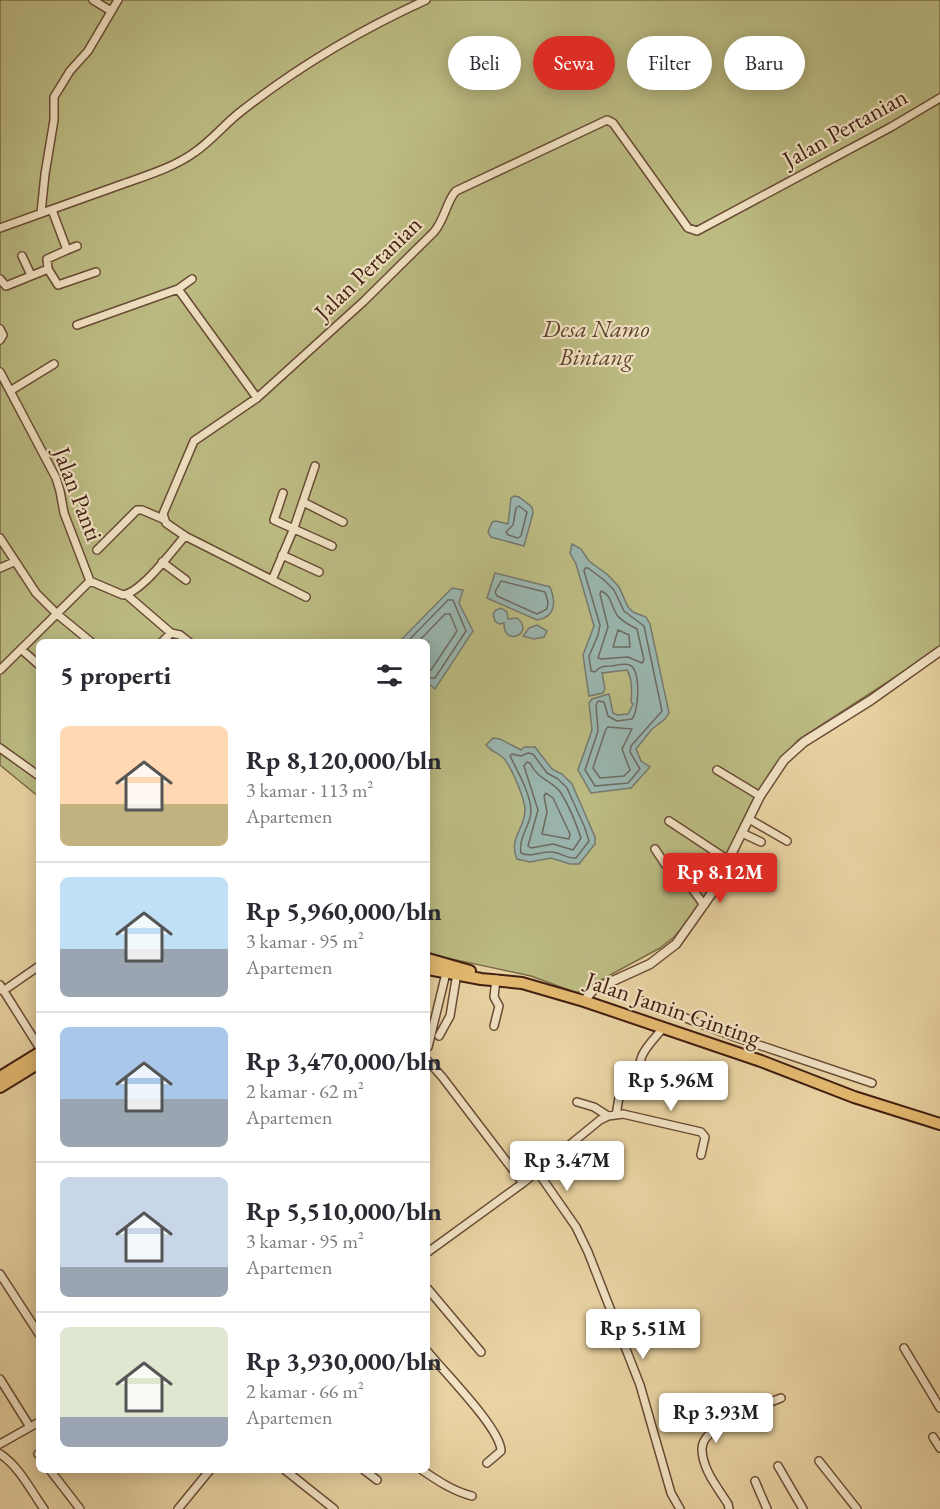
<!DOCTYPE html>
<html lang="id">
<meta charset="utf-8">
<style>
:root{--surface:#fff;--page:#f7f7f7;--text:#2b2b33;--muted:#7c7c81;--line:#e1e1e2;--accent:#d93025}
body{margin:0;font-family:"EB Garamond",serif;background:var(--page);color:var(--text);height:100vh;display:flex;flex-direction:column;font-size:22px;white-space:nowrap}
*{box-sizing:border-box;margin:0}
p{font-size:20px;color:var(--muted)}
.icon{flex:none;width:33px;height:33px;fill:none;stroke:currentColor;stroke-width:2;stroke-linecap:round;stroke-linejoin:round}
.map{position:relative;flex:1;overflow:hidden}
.side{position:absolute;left:36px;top:639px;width:394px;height:834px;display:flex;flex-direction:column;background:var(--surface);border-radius:9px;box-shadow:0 3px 15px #0003}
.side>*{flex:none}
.top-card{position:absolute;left:448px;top:36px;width:400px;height:54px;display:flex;gap:12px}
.price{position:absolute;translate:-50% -51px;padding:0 14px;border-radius:6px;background:#fff;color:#222;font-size:20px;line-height:39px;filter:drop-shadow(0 2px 3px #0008)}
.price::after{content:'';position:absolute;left:50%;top:36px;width:18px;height:14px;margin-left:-9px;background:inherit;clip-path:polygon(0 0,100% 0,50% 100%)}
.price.selected{background:var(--accent);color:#fff}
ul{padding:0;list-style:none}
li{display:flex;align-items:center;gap:18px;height:150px;padding:0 24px}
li+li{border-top:2px solid var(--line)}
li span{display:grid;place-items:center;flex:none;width:168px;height:120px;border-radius:9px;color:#555}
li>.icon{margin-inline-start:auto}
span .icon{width:72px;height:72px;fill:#fffc;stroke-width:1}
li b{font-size:26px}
h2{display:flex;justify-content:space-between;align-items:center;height:72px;padding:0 24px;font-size:26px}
.chip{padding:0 21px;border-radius:27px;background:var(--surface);box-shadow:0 3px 15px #0003;font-size:21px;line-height:54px}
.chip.selected{background:var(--accent);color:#fff}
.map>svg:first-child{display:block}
</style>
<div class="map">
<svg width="940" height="1509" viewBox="0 0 940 1509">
<rect width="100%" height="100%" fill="#e9d3a2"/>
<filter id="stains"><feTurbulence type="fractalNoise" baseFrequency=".00333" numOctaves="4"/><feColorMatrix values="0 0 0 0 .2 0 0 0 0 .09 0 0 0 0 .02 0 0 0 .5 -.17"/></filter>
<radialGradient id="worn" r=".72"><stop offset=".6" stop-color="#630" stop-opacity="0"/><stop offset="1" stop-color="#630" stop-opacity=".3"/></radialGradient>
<path fill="#bbbb82" stroke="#7e6c4a" stroke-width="1.5" d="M0,0H940V648L798,740L773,768L714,882L696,911L674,937L660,948L577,993L531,976L428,954V642H39V797L0,765Z"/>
<path fill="#9ab6af" stroke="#767970" stroke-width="1.5" d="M514,496L519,497L532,507L533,513L524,546L491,537L488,532L492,522L496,521L508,524L511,498Z
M572,544L581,549L589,561L608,575L619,587L628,607L633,612L646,617L650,624L669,713L665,719L652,729L636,749L641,761L650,767L631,788L591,793L578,770L592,730L589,703L592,699L609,694L613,713L617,715L628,714L633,704L631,702C632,692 632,678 627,670L602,673L605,689L603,693L589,696L583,655L594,626L576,564L570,553Z
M495,573L550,587C556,602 556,617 537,620L487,598Z
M452,588L463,590L459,603L473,631L435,689L428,683V642H399Z
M501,608L507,612L508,619L517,618C536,633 503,648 504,623L499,624L495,621L493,614L496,610Z
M537,625L547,631L544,637L534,639L523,636L529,628Z
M493,738L500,739L521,750L524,747H535L552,769L562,774L572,784L595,837V844L579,864H570L551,858L530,862L517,859C508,838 525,829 525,810C525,799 510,762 501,756C494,751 492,752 486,745Z"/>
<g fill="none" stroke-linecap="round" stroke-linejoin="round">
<path stroke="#6d6a60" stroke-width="1.5" d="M519,506L527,512L521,536L518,538L508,535L506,532L513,525L516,508Z
M585,568H588L604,580L614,590L624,611L644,626L662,711L631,746L630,752L640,769L628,783L595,786L585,770L598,731L596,705L598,701L604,702L608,716L617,721L632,719C639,710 641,671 630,665C625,663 617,665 612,666C604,666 600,666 595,672L591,671L589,656L598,635L600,625L584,571Z
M501,581L545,592L548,602L547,609L537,614L497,596L495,592Z
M601,591C611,594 611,606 617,615C622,622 630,625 637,629L644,660L642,663L628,657L601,659L598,658L608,627L600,594Z
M618,630L629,635L630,647H613Z
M407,642L448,600H453L466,631L435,678H428
M418,642L445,614H450L457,631L431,670L428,671
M608,727L632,729L622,749L630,770L624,776L600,778L593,768L606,729Z
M528,753L533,754L547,773L558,779L567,788L585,828L589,841L576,858C567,859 560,852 551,852C540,851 531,858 521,853C518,837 531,825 531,811C531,795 517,770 510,756L512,754L521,756Z
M527,762L530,763C538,780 553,781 561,793C569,806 576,823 581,838L573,850L553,844L531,848L528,846L538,810L524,766Z
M546,793L553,798L570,834L569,839L542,834L547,812L544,796Z"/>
<g stroke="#6a4b35" stroke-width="10">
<path id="minor" d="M93,0L111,11
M41,213L45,174L54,120V97L70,71L88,51L118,0
M0,228C40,214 80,199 120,185C145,176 173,168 195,152C211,141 224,125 239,113C296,68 360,30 426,0
M67,250L77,246
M22,256L31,275
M48,269L58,285L96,272
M0,279L6,286L48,269L47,259L67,250L52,210
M178,289L192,279
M77,325L178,289L257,398
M0,329L3,335L0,340
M0,372L56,478L60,491L64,513L90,581
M10,391L54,364
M283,493L274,520L332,546
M303,502L343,522
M185,536L272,580L294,528L315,466
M0,538L36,593L57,614L91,642
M97,550L137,510H142L163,519
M282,555L319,572
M162,562L186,580
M0,568L14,562
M272,580L306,597
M127,595L171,633
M162,642L171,633L180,635L189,642
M21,649L39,665
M0,670L90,581L123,595C142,592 172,551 185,536L166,523L163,514L194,441L257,398L363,302L434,232C445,219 447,200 456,191L607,120L613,123L688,228L697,231L891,127L940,98
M0,748L39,776
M717,770L760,796
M749,819L787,841
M669,821L728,860
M742,833L761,842
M655,849L665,864L685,879L704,905
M0,985L39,1047
M3,991L39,966
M639,1000L735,1037L872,1083
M494,1026L499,1006L494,997L496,979
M439,1036L450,1016L457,973
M428,1047L446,973
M428,1061L443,1078L523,1183
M644,1079C631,1059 651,1043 663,1028
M577,1102L594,1107L608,1116
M616,1115L624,1069
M537,1171L576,1227L588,1252L640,1385L671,1493L680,1509
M428,1252L523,1183L600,1120L608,1116L623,1114L701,1132L705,1137L701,1155
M0,1274L39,1334
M428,1289L481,1352
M904,1348L940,1408
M428,1352C444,1372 501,1429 501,1451L487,1463
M0,1379L30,1427
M933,1437L940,1448
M0,1444L39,1422
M0,1454C19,1466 31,1491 44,1509
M38,1454L39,1455
M819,1461L857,1509
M778,1466L803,1509
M50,1470L80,1509
M285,1470L334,1509
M364,1470L377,1480
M422,1470C438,1481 453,1491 472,1496
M755,1481L767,1509
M178,1509L210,1470
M729,1509L728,1504C718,1488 702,1469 702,1449C701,1426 762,1405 781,1398"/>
</g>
<g stroke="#6a4b35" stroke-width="11">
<path id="tertiary" d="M584,1001L593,990L650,964L676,944L712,893L760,796L784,760L804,742L871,700L940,651"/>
</g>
<g stroke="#401e11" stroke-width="14">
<path id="trunk" d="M428,959L470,971
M428,969L481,979L522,983L584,1001L761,1061L854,1097L940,1124
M0,1077L39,1053
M0,1087L39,1063"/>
</g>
<use href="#minor" stroke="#f1e2c3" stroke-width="7"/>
<use href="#tertiary" stroke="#f1e2c3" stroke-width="8"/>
<use href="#trunk" stroke="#e4ba71" stroke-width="10"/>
</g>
<g text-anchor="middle" stroke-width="4.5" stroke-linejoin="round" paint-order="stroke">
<g font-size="24" fill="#401e11" stroke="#f1e2c3">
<text transform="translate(845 128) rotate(-29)" y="8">Jalan Pertanian</text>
<text transform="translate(368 268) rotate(-44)" y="8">Jalan Pertanian</text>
<text transform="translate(78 494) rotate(69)" y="8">Jalan Panti</text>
<text transform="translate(673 1009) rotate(19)" y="8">Jalan Jamin Ginting</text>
</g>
<g font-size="24" font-style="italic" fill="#5f452d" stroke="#f1e2c3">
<text x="596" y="337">Desa Namo<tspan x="596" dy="28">Bintang</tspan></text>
</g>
</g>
<rect width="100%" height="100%" filter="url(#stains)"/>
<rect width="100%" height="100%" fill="url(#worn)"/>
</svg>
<b class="price selected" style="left:720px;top:904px">Rp 8.12M</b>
<b class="price" style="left:671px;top:1112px">Rp 5.96M</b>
<b class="price" style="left:567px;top:1192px">Rp 3.47M</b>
<b class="price" style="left:643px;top:1360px">Rp 5.51M</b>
<b class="price" style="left:716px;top:1444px">Rp 3.93M</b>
<div class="top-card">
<a class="chip">Beli</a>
<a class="chip selected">Sewa</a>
<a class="chip">Filter</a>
<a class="chip">Baru</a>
</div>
<section class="side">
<h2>5 properti<svg class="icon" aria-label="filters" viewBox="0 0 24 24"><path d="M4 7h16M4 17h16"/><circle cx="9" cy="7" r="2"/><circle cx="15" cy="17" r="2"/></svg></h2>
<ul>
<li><span style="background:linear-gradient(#ffd9b3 65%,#c2b280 0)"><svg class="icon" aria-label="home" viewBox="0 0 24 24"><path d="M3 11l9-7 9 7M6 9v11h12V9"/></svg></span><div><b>Rp 8,120,000/bln</b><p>3 kamar · 113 m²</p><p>Apartemen</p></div></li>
<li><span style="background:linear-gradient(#bfe0f5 60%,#9aa5b1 0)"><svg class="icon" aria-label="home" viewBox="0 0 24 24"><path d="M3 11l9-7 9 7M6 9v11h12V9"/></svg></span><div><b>Rp 5,960,000/bln</b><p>3 kamar · 95 m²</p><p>Apartemen</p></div></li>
<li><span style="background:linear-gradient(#a9c7e8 60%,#9aa5b1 0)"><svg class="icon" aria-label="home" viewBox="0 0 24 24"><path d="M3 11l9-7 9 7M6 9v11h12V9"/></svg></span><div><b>Rp 3,470,000/bln</b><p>2 kamar · 62 m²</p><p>Apartemen</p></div></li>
<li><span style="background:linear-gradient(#c9d6e8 75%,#9aa5b1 0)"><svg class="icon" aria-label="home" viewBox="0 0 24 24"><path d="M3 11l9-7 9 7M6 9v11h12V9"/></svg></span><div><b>Rp 5,510,000/bln</b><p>3 kamar · 95 m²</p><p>Apartemen</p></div></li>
<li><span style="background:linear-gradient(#dfe7d0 75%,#9aa5b1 0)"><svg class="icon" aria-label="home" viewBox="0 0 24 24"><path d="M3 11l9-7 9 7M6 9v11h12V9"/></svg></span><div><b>Rp 3,930,000/bln</b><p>2 kamar · 66 m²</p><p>Apartemen</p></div></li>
</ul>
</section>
</div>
